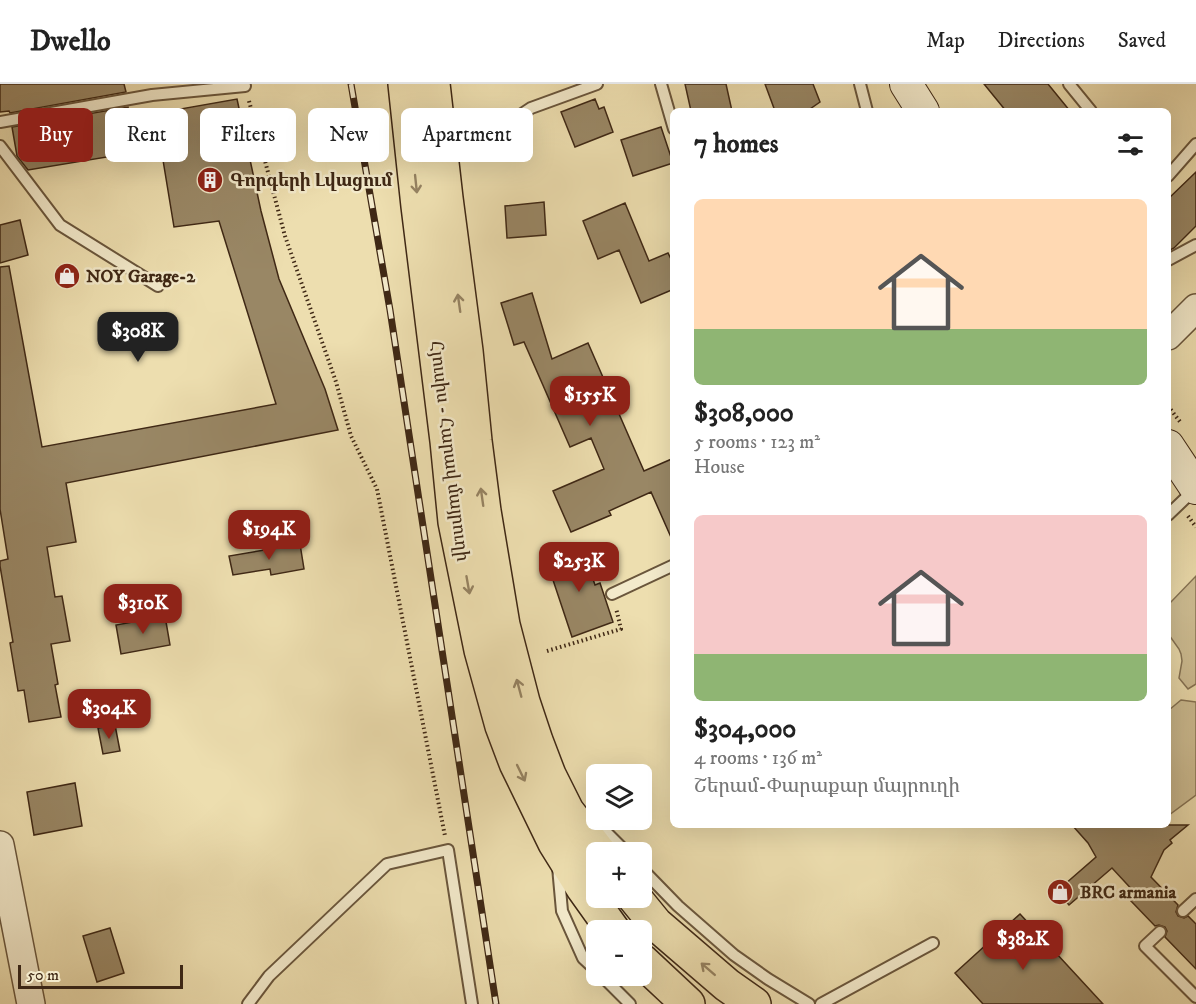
<!DOCTYPE html>
<meta charset="utf-8">
<style>
:root{--surface:#fff;--page:#f2f2f2;--text:#222;--muted:#767676;--line:#e0e0e0;--accent:#8f2418}
body{margin:0;font-family:"IM FELL DW Pica","Noto Serif Armenian",serif;background:var(--page);color:var(--text);height:100vh;display:flex;flex-direction:column;font-size:22px;white-space:nowrap}
*{box-sizing:border-box;margin:0}
p{font-size:20px;color:var(--muted)}
.icon{flex:none;width:33px;height:33px;fill:none;stroke:currentColor;stroke-width:2;stroke-linecap:round;stroke-linejoin:round}
.map{position:relative;flex:1;overflow:hidden}
.details{position:absolute;left:670px;top:24px;width:501px;height:720px;display:flex;flex-direction:column;background:var(--surface);border-radius:9px;box-shadow:0 6px 24px #0002}
.details>*{flex:none}
.guide{position:absolute;left:18px;top:24px;width:562px;height:54px;display:flex;gap:12px}
.controls{position:absolute;left:586px;top:680px;display:grid;gap:12px}
.controls a{display:grid;place-items:center;width:66px;height:66px;border-radius:9px;background:var(--surface);box-shadow:0 6px 24px #0002;font-size:30px}
.scale{position:absolute;left:18px;bottom:15px;width:165px;box-sizing:border-box;padding-left:6px;border:3px solid #3f2815;border-top:0;font-size:16px;line-height:21px;white-space:nowrap;color:#3f2815;-webkit-text-stroke:4px #f3eacb;paint-order:stroke}
.price{position:absolute;translate:-50% -51px;padding:0 14px;border-radius:12px;background:var(--accent);color:#fff;font-size:20px;line-height:39px;filter:drop-shadow(0 2px 3px #0008)}
.price::after{content:'';position:absolute;left:50%;top:36px;width:18px;height:14px;margin-left:-9px;background:inherit;clip-path:polygon(0 0,100% 0,50% 100%)}
.price.on{background:#222;color:#fff}
ul{padding:0;list-style:none}
li{display:grid;align-content:center;gap:12px;height:318px;padding:0 24px}
li span{display:grid;place-items:center;height:186px;border-radius:9px;color:#555}
li>.icon{margin-inline-start:auto}
span .icon{width:108px;height:108px;fill:#fffc;stroke-width:1}
li b{font-size:26px}
h2{display:flex;justify-content:space-between;align-items:center;height:72px;padding:0 24px;font-size:26px}
.chip{padding:0 21px;border-radius:9px;background:var(--surface);box-shadow:0 6px 24px #0002;font-size:21px;line-height:54px}
.chip.on{background:var(--accent);color:#fff}
header{display:flex;align-items:center;gap:36px;box-sizing:border-box;height:84px;padding:0 30px;background:var(--surface);border-bottom:2px solid var(--line)}
header strong{font-size:28px}
nav{display:flex;gap:33px;margin-inline-start:auto;font-size:21px}
.map>svg:first-child{display:block}
</style>
<header>
<strong>Dwello</strong>
<nav><a>Map</a><a>Directions</a><a>Saved</a></nav>
</header>
<div class="map">
<svg width="1196" height="920" viewBox="0 0 1196 920">
<rect width="100%" height="100%" fill="#eddeaf"/>
<filter id="stains"><feTurbulence type="fractalNoise" baseFrequency=".00333" numOctaves="4"/><feColorMatrix values="0 0 0 0 .2 0 0 0 0 .09 0 0 0 0 .02 0 0 0 .5 -.17"/></filter>
<radialGradient id="worn" r=".72"><stop offset=".6" stop-color="#630" stop-opacity="0"/><stop offset="1" stop-color="#630" stop-opacity=".3"/></radialGradient>
<path fill="#cfbf95" stroke="#877455" stroke-width="1.5" d="M1196,492V600L1188,605L1179,594L1182,577L1181,570L1179,565L1169,551V520Z
M1181,616L1196,618V711L1169,731V626Z"/>
<path fill="#998765" stroke="#3f2815" stroke-width="1.5" d="M0,0H124L126,8L10,29L9,27L0,28Z
M685,0H726L732,27H691Z
M765,0H813L820,18L807,27H775Z
M984,0H1048L1070,27H1006Z
M237,15L261,127L279,195L325,305L338,346L66,399L76,458L47,463L55,513L62,512L70,557L51,560L58,600L55,601L61,633L29,638L24,606L18,607L10,559L13,558L0,482V477L8,475L0,425V183L9,182L42,363L276,320L219,137L174,143L161,64L28,86L17,72L12,43L128,23L130,34Z
M595,15L599,25L604,23L613,48L575,63L561,28Z
M661,43L673,79L633,92L621,56Z
M1196,88V142L1174,164L1168,167V115Z
M544,118L546,151L507,154L505,122Z
M625,119L649,177L668,169L674,181V205L641,219L619,166L598,175L583,137Z
M20,136L28,171L0,179V141Z
M532,209L552,275L588,259L644,387L674,374V460L651,408L609,427L611,431L571,448L553,407L604,385L591,354L570,363L524,258L514,261L501,219Z
M300,460L304,485L271,491L270,485L233,491L229,472Z
M582,463L595,501L600,499L613,538L572,553L546,475Z
M165,532L170,561L121,570L116,541Z
M115,641L120,667L103,670L98,644Z
M75,699L82,742L34,751L27,708Z
M1072,741H1188L1170,756L1172,759L1164,766L1151,793L1178,821L1176,828L1178,832L1184,834L1188,832L1196,840V885L1165,853L1167,847L1165,843L1159,841L1155,842L1131,817L1137,811L1112,784L1069,821L1057,807L1096,773L1088,759Z
M1020,830L1103,920H983L955,889Z
M110,844L124,889L97,898L83,852Z"/>
<g fill="none" stroke-linecap="round" stroke-linejoin="round">
<g stroke="#6a563c" stroke-width="14">
<path id="service" d="M661,0L674,45
M860,0L867,27
M1069,0L1091,27
M522,30L531,24L597,0
M0,38L152,11L245,2
M0,62L60,141L158,202
M1168,92L1196,60
M1168,176L1196,161
M1168,431L1194,406
M612,510L674,481
M587,732H590L626,768
M558,783L562,827L583,874L597,887
M642,785L678,822L734,871L768,895L809,920
M1183,827L1196,815
M1160,848L1145,862L1196,913
M601,891L630,920
M248,920L269,892L387,780L448,766L472,920
M821,920L933,859"/>
</g>
<g stroke="#6a563c" stroke-width="30">
<path id="tertiary" d="M1168,252L1196,224
M0,761L31,920"/>
</g>
<g stroke="#3f2815" stroke-width="34">
<path id="secondary" d="M906,0L923,27
M1168,362L1196,404"/>
</g>
<g stroke="#3f2815" stroke-width="36">
<path id="trunk" d="M405,0L418,122L447,357L455,438L481,566L502,642L516,679L555,759L583,804L613,846
M433,0L446,114L466,267L475,357L484,427L503,541L523,618L536,657L549,691L567,727L599,768
M634,813L656,840L727,901L754,920
M642,877L688,920"/>
</g>
<path stroke="#3f2815" stroke-width="4" stroke-dasharray="1.5 3" stroke-linecap="butt" d="M249,17L285,152L336,298L351,352L377,405L445,752
M1168,322L1181,339
M1188,432L1196,443
M547,567L621,545L616,524"/>
<use href="#service" stroke="#f3eacb" stroke-width="10"/>
<use href="#tertiary" stroke="#f3eacb" stroke-width="27"/>
<use href="#secondary" stroke="#f3eacb" stroke-width="32"/>
<use href="#trunk" stroke="#eddeaf" stroke-width="33"/>
<g stroke="#3f2815" stroke-width="7">
<path id="rail" d="M351,0L390,226L496,920"/>
</g>
<use href="#rail" stroke="#f3eacb" stroke-width="4.5" stroke-dasharray="14" stroke-linecap="butt"/>
</g>
<defs><path id="oneway-shaft" d="M-6 0H5M1.5-3L5.5 0L1.5 3" fill="none" stroke-width="1.6" stroke-linecap="round" stroke-linejoin="round" transform="scale(1.5)"/></defs>
<g stroke="#968362">
<use href="#oneway-shaft" transform="translate(416 100) rotate(84)"/>
<use href="#oneway-shaft" transform="translate(459 219) rotate(-98)"/>
<use href="#oneway-shaft" transform="translate(482 413) rotate(-98)"/>
<use href="#oneway-shaft" transform="translate(468 501) rotate(80)"/>
<use href="#oneway-shaft" transform="translate(519 604) rotate(-105)"/>
<use href="#oneway-shaft" transform="translate(521 689) rotate(64)"/>
<use href="#oneway-shaft" transform="translate(708 885) rotate(-139)"/>
</g>
<defs>
<g id="building-disc" transform="scale(1.35)"><circle r="9.5" fill="#8f2418" stroke="#f3eacb"/><path d="M-4-6H4V6H1V3H-1V6H-4ZM-2.5-4.3h1.7v1.8h-1.7ZM.8-4.3h1.7v1.8H.8ZM-2.5-1h1.7V.8h-1.7ZM.8-1h1.7V.8H.8Z" fill="#fff"/></g>
<g id="shop-disc" transform="scale(1.35)"><circle r="9.5" fill="#8f2418" stroke="#f3eacb"/><path d="M-5-2.5h2.3a2.7 3.5 0 0 1 5.4 0H5L5.5 6h-11ZM-1.5-2.5h3a1.5 2.3 0 0 0-3 0Z" fill="#fff"/></g>
</defs>
<g fill-rule="evenodd">
<use href="#building-disc" x="210" y="96"/>
<use href="#shop-disc" x="67" y="192"/>
<use href="#shop-disc" x="1060" y="808"/>
</g>
<g text-anchor="middle" stroke-width="5" stroke-linejoin="round" paint-order="stroke">
<g font-size="18" font-weight="bold" fill="#3f2815" stroke="#f3eacb" text-anchor="start">
<text x="230" y="102">Գորգերի Լվացում</text>
<text x="86" y="198">NOY Garage-2</text>
<text x="1080" y="814">BRC armania</text>
</g>
<g font-size="18" fill="#3f2815" stroke="#f3eacb">
<text transform="translate(450 367) rotate(83)" y="6">Հյուսիս - Հարավ մայրուղի</text>
</g>
</g>
<rect width="100%" height="100%" filter="url(#stains)"/>
<rect width="100%" height="100%" fill="url(#worn)"/>
</svg>
<div class="controls">
<a><svg class="icon" aria-label="layers" viewBox="0 0 24 24"><path d="M12 4l9 5-9 5-9-5zM3 14l9 5 9-5"/></svg></a>
<a>+</a>
<a>−</a>
</div>
<div class="scale">50 m</div>
<b class="price on" style="left:138px;top:279px">$308K</b>
<b class="price" style="left:590px;top:343px">$155K</b>
<b class="price" style="left:269px;top:477px">$194K</b>
<b class="price" style="left:579px;top:509px">$253K</b>
<b class="price" style="left:143px;top:551px">$310K</b>
<b class="price" style="left:109px;top:656px">$304K</b>
<b class="price" style="left:1023px;top:887px">$382K</b>
<div class="guide">
<a class="chip on">Buy</a>
<a class="chip">Rent</a>
<a class="chip">Filters</a>
<a class="chip">New</a>
<a class="chip">Apartment</a>
</div>
<section class="details">
<h2>7 homes<svg class="icon" aria-label="filters" viewBox="0 0 24 24"><path d="M4 7h16M4 17h16"/><circle cx="9" cy="7" r="2"/><circle cx="15" cy="17" r="2"/></svg></h2>
<ul>
<li><span style="background:linear-gradient(#ffd9b3 70%,#8fb573 0)"><svg class="icon" aria-label="home" viewBox="0 0 24 24"><path d="M3 11l9-7 9 7M6 9v11h12V9"/></svg></span><div><b>$308,000</b><p>5 rooms · 123 m²</p><p>House</p></div></li>
<li><span style="background:linear-gradient(#f6c9c9 75%,#8fb573 0)"><svg class="icon" aria-label="home" viewBox="0 0 24 24"><path d="M3 11l9-7 9 7M6 9v11h12V9"/></svg></span><div><b>$304,000</b><p>4 rooms · 136 m²</p><p>Շերամ-Փարաքար մայրուղի</p></div></li>
</ul>
</section>
</div>
